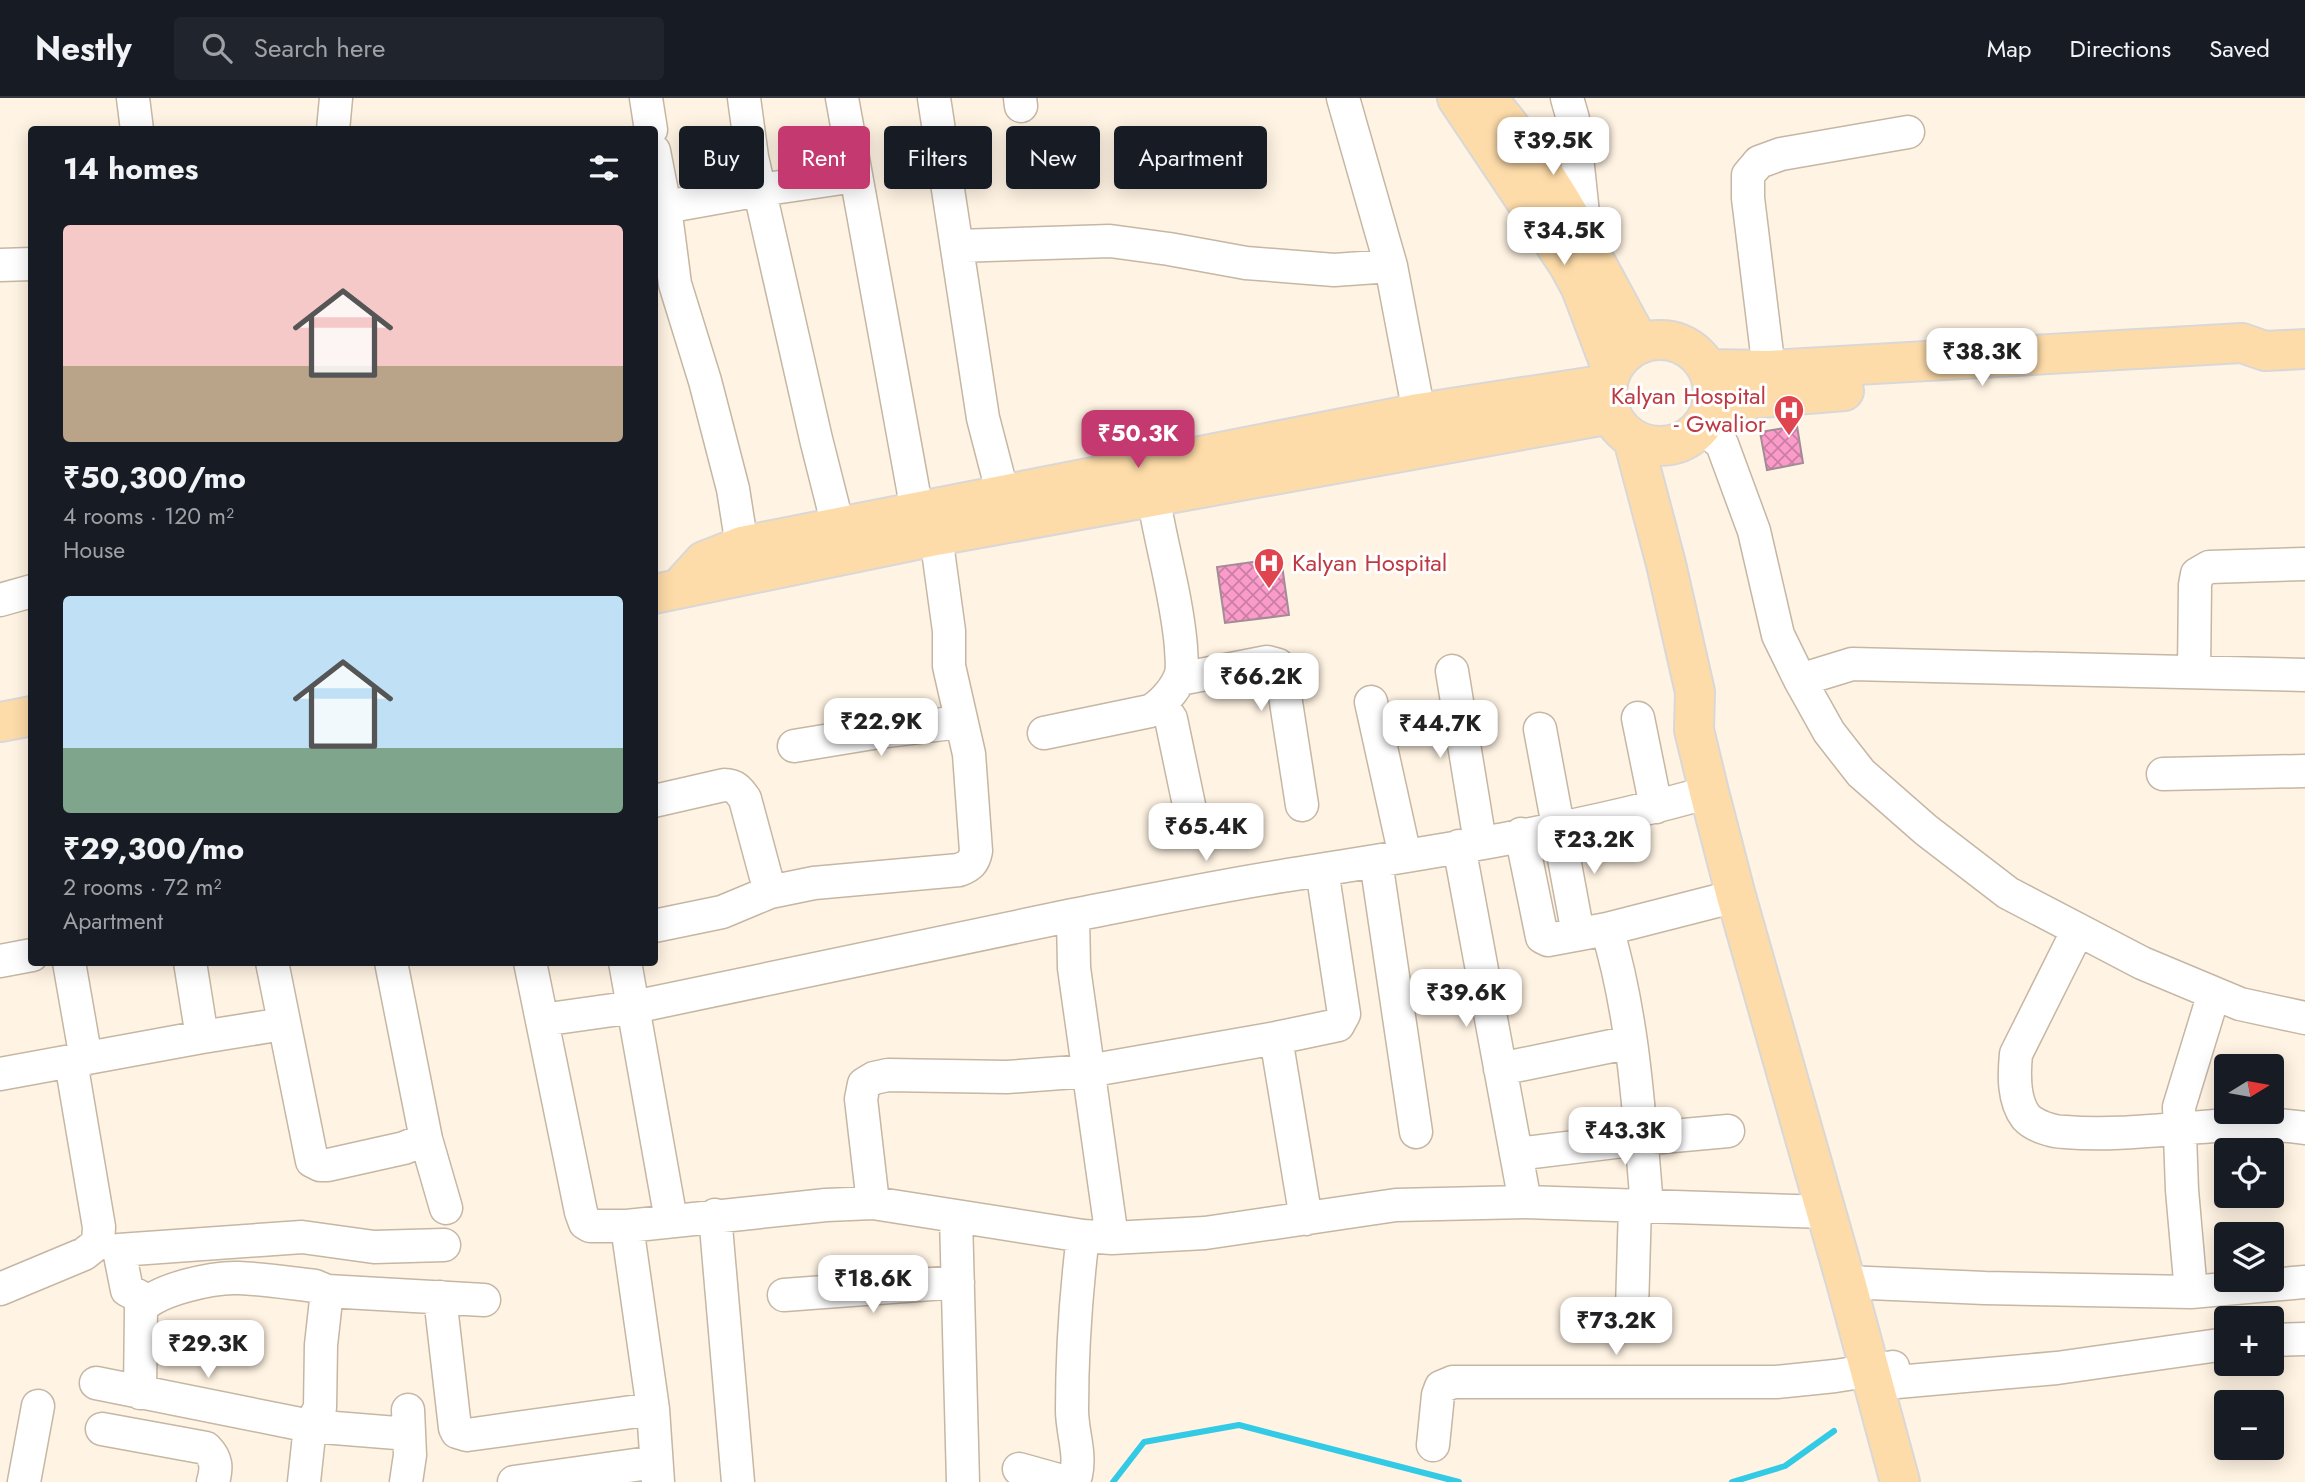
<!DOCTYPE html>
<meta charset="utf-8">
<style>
:root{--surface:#171b24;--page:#20242c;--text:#f1f3f6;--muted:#9ea1a6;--line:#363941;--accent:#c4396f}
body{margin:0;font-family:Jost,sans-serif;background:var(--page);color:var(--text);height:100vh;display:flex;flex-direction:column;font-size:26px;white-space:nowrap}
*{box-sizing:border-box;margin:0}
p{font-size:23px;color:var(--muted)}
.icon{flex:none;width:38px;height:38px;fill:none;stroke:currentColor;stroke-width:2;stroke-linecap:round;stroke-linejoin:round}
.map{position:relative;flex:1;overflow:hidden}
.side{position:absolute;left:28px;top:28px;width:630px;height:840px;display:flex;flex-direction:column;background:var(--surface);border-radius:7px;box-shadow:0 4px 18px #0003}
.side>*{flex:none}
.guide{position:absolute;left:679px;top:28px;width:665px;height:63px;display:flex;gap:14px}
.needle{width:46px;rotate:79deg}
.controls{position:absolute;left:2214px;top:956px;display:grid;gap:14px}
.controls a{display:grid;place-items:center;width:70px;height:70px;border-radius:7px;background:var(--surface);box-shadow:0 4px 18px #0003;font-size:35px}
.price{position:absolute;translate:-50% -60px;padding:0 16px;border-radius:14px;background:#fff;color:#222;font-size:23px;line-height:46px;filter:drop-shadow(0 2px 4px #0008)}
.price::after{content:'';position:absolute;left:50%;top:42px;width:21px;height:16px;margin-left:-10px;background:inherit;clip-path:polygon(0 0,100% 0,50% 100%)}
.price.current{background:var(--accent);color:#fff}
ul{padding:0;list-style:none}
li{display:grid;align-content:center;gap:14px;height:371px;padding:0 35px}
li span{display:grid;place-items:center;height:217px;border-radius:7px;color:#555}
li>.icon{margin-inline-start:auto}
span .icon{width:126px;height:126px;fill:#fffc;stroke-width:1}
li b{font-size:30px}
h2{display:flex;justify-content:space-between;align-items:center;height:84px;padding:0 35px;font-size:30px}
.tag{padding:0 24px;border-radius:7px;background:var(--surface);box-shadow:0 4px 18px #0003;font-size:24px;line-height:63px}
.tag.current{background:var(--accent);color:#fff}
header{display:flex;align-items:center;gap:42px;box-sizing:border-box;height:98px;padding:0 35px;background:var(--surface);border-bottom:2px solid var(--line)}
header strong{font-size:33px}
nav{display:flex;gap:38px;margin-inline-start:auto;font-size:24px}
.search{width:490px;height:63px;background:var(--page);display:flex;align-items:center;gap:18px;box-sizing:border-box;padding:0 24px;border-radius:7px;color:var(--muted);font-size:26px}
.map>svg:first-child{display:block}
</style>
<header>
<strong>Nestly</strong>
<div class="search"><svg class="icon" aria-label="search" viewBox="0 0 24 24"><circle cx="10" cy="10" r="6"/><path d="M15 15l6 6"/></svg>Search here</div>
<nav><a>Map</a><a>Directions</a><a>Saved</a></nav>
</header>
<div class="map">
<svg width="2305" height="1384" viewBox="0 0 2305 1384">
<defs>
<pattern id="building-cross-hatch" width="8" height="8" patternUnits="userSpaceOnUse" patternTransform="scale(1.75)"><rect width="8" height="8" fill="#fa9bca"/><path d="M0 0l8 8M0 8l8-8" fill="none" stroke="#cb7ea4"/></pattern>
</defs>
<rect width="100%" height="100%" fill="#fff3e3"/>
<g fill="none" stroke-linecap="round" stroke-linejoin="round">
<path stroke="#33cae6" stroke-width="6" d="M1113,1384L1144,1344L1239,1327L1459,1384
M1732,1384L1785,1368L1834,1333"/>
</g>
<path fill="url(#building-cross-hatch)" stroke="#a28c96" stroke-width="2" d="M1797,328L1803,365L1767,372L1760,334Z
M1281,460L1289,517L1225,525L1217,469Z"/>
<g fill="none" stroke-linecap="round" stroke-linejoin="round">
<g stroke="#c5b7a4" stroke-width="35">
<path id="minor" d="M133,0L137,32
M646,0L651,32
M744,0L752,59L816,341L838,428
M842,0L917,413
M934,0L983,320L1003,397
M1020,0L1021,8
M1343,0L1391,168L1419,315
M1567,0L1573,21L1586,144
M333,32L336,0
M654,53L665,109L675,186L705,283L733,391L742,448
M665,109L760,92L856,78
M958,148L1110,143L1169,151L1246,165L1334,172L1391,168
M0,167L32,166
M1769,272L1748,100V77L1759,64L1781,56L1908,34
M1702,329L1722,346L1754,433L1778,537L1800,582L1829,634L1861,675L1926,732L2008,795L2142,865L2240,906L2305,920
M0,502L32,493
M1452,573L1480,744
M2194,574L2195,487L2197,476L2209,469L2305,466
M1180,581L1267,564L1278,567L1281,572L1302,707
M1800,582L1852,566L2305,577
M1371,604L1405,758
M1161,606L1171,621L1193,726
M1638,620L1656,709
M1540,631L1578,836
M1044,635L1150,613C1161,607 1174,593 1179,581C1184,572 1181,559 1181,549C1176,490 1157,435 1150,377
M794,648L879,634L960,624
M2163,676L2305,673
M654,703L724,687C735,687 739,692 745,701L770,794
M1521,736L1542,839L1548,842L1607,831L1736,798
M1459,748L1525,1104
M1376,763L1416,1034
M654,828L722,814L770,794L814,785L959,772C970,768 974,764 976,753L969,656L949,568V533L936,438
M1607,831C1634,920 1639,1016 1647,1108
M2078,832L2016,956C2014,976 2013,1002 2026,1019C2034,1028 2053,1034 2065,1034C2143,1041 2228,1018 2305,1030
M0,863L32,857
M69,864L86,961
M190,864L202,939
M272,864L312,1063L320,1067H328L404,1050L426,1041
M391,864L426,1041L446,1110
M530,864L581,1114L585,1125L590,1128H627L826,1107L873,1105L1083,1138L1112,1140L1205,1135L1396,1107L1525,1104L1826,1114
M625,864L671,1122
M542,922L634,909L1073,817
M1276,940L1306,1121
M1500,971L1631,944
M0,976L202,939L283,926
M1516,1056L1640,1041L1728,1033
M873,1105L861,1001L864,986L874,980L888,977L1007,979L1088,973L1276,940L1338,927L1344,916L1322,772
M715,1117L738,1384
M956,1119L963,1384
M627,1128L653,1311L658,1384
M1112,1140L1074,870L1073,817C1142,804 1212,789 1282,778C1425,755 1570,734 1709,694
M1846,1184L1985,1190L2191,1194L2305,1184
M0,1191L84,1156L98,1145L99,1129L71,964
M2191,1194L2182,1092L2179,1009L2214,895
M784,1197L958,1184
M440,1199L455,1330L457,1334L467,1337L653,1311
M148,1203L127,1192L119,1152L302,1139L374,1149L444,1147
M1632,1211L1635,1108
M2272,1242L2305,1241
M1897,1284L2057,1270L2226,1246
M96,1285L310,1328L320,1310L321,1247L327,1193
M140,1295L141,1210C158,1191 213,1179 239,1180C264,1181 289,1185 315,1188L327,1193L484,1202
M102,1331L206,1350C217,1361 217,1370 213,1384
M1433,1347L1438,1297L1441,1289L1453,1284H1776L1835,1278L1893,1269
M1019,1371L1062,1383L1069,1382L1076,1377C1081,1355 1072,1334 1072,1312C1072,1254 1076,1195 1083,1138
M24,1384L38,1308
M304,1384L310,1328L409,1336
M406,1384L410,1357L408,1312
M514,1384L656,1364"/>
</g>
<g stroke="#d9d8d7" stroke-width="42">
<path id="major" d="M1457,0L1568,166L1581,190L1612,272
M1486,0C1551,72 1593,161 1640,246
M1607 295a53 53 0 1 1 106 0a53 53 0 1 1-106 0Z
M1708,271L1769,272L2242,245L2265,253L2305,251
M1713,304L1844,293
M1633,341L1666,466L1695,594L1694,632L1709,694L1736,798L1846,1184L1900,1384
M684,485L704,463L742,448L1419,315L1608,286
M654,496L936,438L1611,316
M0,624L32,618"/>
</g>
<use href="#minor" stroke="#fff" stroke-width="32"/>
<use href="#major" stroke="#fedca9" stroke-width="38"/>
</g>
<defs>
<g id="hospital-pin" transform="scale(1.575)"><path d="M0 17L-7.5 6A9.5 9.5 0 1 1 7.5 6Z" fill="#e0444e" stroke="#fff"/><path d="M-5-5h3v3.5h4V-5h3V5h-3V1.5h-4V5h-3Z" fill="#fff"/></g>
</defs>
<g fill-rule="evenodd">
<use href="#hospital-pin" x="1789" y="312"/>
<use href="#hospital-pin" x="1269" y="465"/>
</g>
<g text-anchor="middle" stroke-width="6" stroke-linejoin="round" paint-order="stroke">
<g font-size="24" fill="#be3a42" stroke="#fff" text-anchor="end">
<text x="1766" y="306">Kalyan Hospital<tspan x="1766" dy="28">- Gwalior</tspan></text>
<text x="1292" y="473" text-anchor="start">Kalyan Hospital</text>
</g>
</g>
</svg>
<div class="controls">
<a><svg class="needle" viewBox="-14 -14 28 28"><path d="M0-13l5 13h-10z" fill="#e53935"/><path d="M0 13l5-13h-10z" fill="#9ea1a6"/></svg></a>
<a><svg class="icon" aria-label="locate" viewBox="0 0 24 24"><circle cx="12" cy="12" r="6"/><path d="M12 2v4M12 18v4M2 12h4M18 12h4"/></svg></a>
<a><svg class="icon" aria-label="layers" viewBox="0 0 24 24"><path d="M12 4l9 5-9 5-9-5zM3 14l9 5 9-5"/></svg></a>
<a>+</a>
<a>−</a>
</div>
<b class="price" style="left:1553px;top:79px">₹39.5K</b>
<b class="price" style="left:1564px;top:169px">₹34.5K</b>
<b class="price" style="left:1982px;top:290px">₹38.3K</b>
<b class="price current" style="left:1138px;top:372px">₹50.3K</b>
<b class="price" style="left:1261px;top:615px">₹66.2K</b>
<b class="price" style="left:881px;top:660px">₹22.9K</b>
<b class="price" style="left:1440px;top:662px">₹44.7K</b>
<b class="price" style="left:1206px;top:765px">₹65.4K</b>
<b class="price" style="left:1594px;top:778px">₹23.2K</b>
<b class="price" style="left:1466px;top:931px">₹39.6K</b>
<b class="price" style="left:1625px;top:1069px">₹43.3K</b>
<b class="price" style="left:873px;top:1217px">₹18.6K</b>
<b class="price" style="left:1616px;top:1259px">₹73.2K</b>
<b class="price" style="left:208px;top:1282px">₹29.3K</b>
<div class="guide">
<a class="tag">Buy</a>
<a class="tag current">Rent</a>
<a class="tag">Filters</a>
<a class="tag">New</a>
<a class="tag">Apartment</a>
</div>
<section class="side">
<h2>14 homes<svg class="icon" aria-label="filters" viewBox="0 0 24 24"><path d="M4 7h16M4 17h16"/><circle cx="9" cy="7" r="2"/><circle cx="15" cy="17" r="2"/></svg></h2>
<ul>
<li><span style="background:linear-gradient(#f6c9c9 65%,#b9a48a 0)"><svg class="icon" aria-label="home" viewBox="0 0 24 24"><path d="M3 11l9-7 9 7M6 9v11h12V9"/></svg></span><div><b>₹50,300/mo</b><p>4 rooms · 120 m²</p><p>House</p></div></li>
<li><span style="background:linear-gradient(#bfe0f5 70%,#7fa58c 0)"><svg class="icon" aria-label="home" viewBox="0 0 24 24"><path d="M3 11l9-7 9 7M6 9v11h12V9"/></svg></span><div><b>₹29,300/mo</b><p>2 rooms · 72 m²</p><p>Apartment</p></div></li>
</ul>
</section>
</div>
